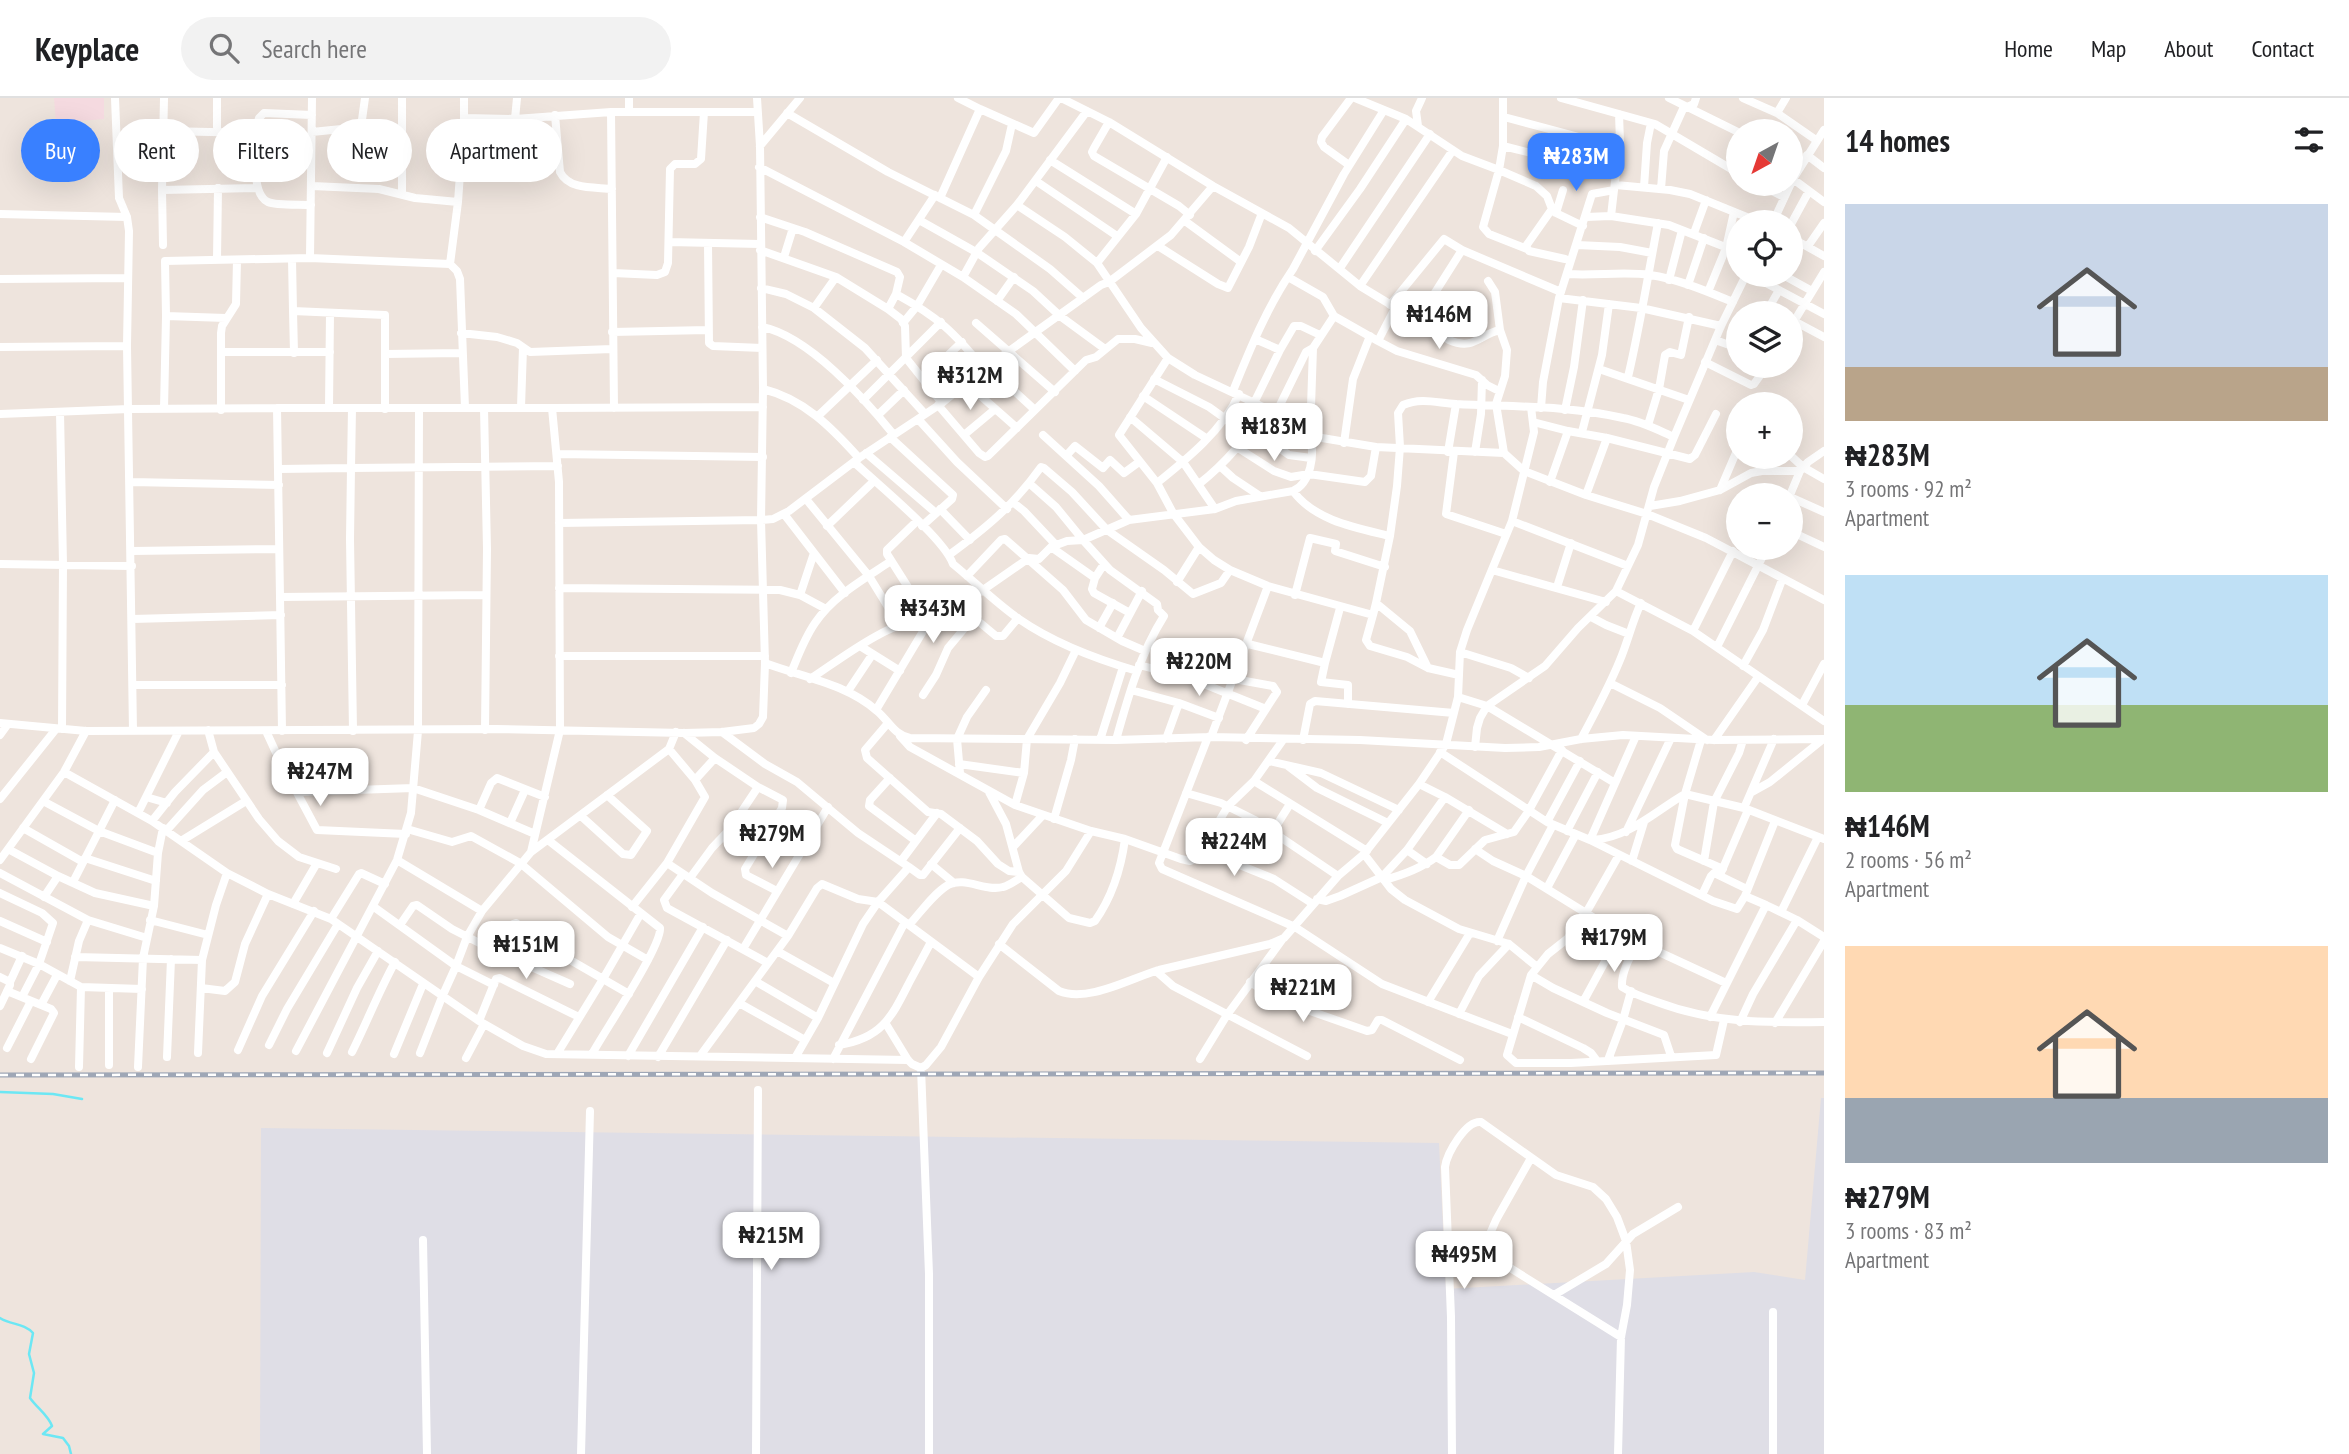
<!DOCTYPE html>
<meta charset="utf-8">
<style>
:root{--surface:#fff;--page:#f2f2f2;--text:#202124;--muted:#757577;--line:#e0e0e0;--accent:#3980ff}
body{margin:0;font-family:"PT Sans Narrow",sans-serif;background:var(--page);color:var(--text);height:100vh;display:flex;flex-direction:column;font-size:26px;white-space:nowrap}
*{box-sizing:border-box;margin:0}
p{font-size:23px;color:var(--muted)}
.icon{flex:none;width:38px;height:38px;fill:none;stroke:currentColor;stroke-width:2;stroke-linecap:round;stroke-linejoin:round}
.map{position:relative;flex:1;overflow:hidden}
.sheet{display:flex;flex-direction:column;background:var(--surface);width:525px}
.sheet>*{flex:none}
.banner{position:absolute;left:21px;top:21px;width:665px;height:63px;display:flex;gap:14px}
.needle{width:46px;rotate:220deg}
.tools{position:absolute;left:1726px;top:21px;display:grid;gap:14px}
.tools a{display:grid;place-items:center;width:77px;height:77px;border-radius:50%;background:var(--surface);box-shadow:0 7px 28px #0002;font-size:35px}
.price{position:absolute;translate:-50% -60px;padding:0 16px;border-radius:14px;background:#fff;color:#222;font-size:23px;line-height:46px;filter:drop-shadow(0 2px 4px #0008)}
.price::after{content:'';position:absolute;left:50%;top:42px;width:21px;height:16px;margin-left:-10px;background:inherit;clip-path:polygon(0 0,100% 0,50% 100%)}
.price.on{background:var(--accent);color:#fff}
ul{padding:0;list-style:none}
li{display:grid;align-content:center;gap:14px;height:371px;padding:0 21px}
li span{display:grid;place-items:center;height:217px;border-radius:0px;color:#555}
li>.icon{margin-inline-start:auto}
span .icon{width:126px;height:126px;fill:#fffc;stroke-width:1}
li b{font-size:30px}
h2{display:flex;justify-content:space-between;align-items:center;height:84px;padding:0 21px;font-size:30px}
.tag{padding:0 24px;border-radius:32px;background:var(--surface);box-shadow:0 7px 28px #0002;font-size:24px;line-height:63px}
.tag.on{background:var(--accent);color:#fff}
header{display:flex;align-items:center;gap:42px;box-sizing:border-box;height:98px;padding:0 35px;background:var(--surface);border-bottom:2px solid var(--line)}
header strong{font-size:33px}
nav{display:flex;gap:38px;margin-inline-start:auto;font-size:24px}
.search{width:490px;height:63px;background:var(--page);display:flex;align-items:center;gap:18px;box-sizing:border-box;padding:0 24px;border-radius:38px;color:var(--muted);font-size:26px}
main{display:flex;flex:1;min-height:0}
.map>svg:first-child{display:block}
</style>
<header>
<strong>Keyplace</strong>
<div class="search"><svg class="icon" aria-label="search" viewBox="0 0 24 24"><circle cx="10" cy="10" r="6"/><path d="M15 15l6 6"/></svg>Search here</div>
<nav><a>Home</a><a>Map</a><a>About</a><a>Contact</a></nav>
</header>
<main>
<div class="map">
<svg width="1824" height="1356" viewBox="0 0 1824 1356">
<rect width="100%" height="100%" fill="#eee4dd"/>
<path fill="#dfdee6" d="M1821,1000H1824V1356H260L261,1030L1439,1045L1446,1191L1754,1174L1805,1182Z"/>
<path fill="#f5dae0" d="M54,0H104V21L56,25Z"/>
<g fill="none" stroke-linecap="round" stroke-linejoin="round">
<path stroke="#6ce7f4" stroke-width="2.5" d="M0,994L53,996L82,1001
M0,1220C11,1227 24,1225 33,1235L29,1256L34,1275L30,1300C37,1310 48,1317 52,1328L43,1336L63,1340L69,1348L71,1356"/>
<path stroke="#fff" stroke-width="8" d="M115,0L119,100L127,119L129,133L127,248L133,633
M402,0V96
M464,0V20
M958,0L980,11
M1061,0L1109,24L1213,88L1289,130L1360,188L1449,242C1474,253 1480,236 1500,232
M1355,0L1406,21L1462,58L1499,72L1483,129L1489,136L1527,151
M1503,0V48L1499,72L1536,88L1547,98L1552,111L1556,115L1583,128
M1561,0L1655,26L1738,75
M1669,0L1738,34
M1743,0L1777,15L1816,42
M629,14V0
M787,15L888,74L974,117L1050,171L1083,200
M1777,15L1786,0
M555,17L560,74C569,92 594,89 612,91
M1504,19L1579,39L1620,44
M515,21L517,0
M1109,24L1094,50L1092,54L1094,58L1179,108L1190,117
M1418,28L1416,13L1422,0
M164,33L257,35
M217,34V0
M312,34L361,29L365,0
M760,48L800,0
M1503,48L1551,60L1618,70
M1807,57L1824,70
M1050,62L1136,116
M1790,63L1800,69
M1349,67L1324,49L1321,44L1322,39L1351,0
M759,69L904,144L963,179L1016,216L1075,273
M1793,81L1824,104
M1036,83L1117,138
M1758,86L1784,99
M1616,87L1670,92L1690,96L1759,124
M312,88L379,91L415,100L458,104
M1644,89L1647,45L1651,25
M1661,91L1664,53L1683,11L1694,6L1696,0
M162,92L256,90
M940,100L980,11L1034,35L1059,0
M311,107C301,106 277,108 268,104C249,96 257,44 257,27L259,20L264,15L312,17
M1017,107L1065,139L1097,165L1141,230L1168,260L1195,277L1276,315L1310,338
M1552,111L1526,148L1529,153L1565,161
M1556,115L1563,92
M0,116L127,119
M974,117L1006,53L1012,26
M1611,118L1614,92
M760,119L805,134L897,174L900,179L896,196L888,211
M1586,119L1611,118L1669,127L1738,154
M919,122L976,154L1033,193L1060,218L1105,251
M1185,123L1241,164
M1773,124L1793,81L1824,32
M1790,128L1809,93
M1694,135L1706,102
M1790,139L1824,158
M669,144L760,146
M904,144L935,97
M708,145L709,245L713,248L762,250
M163,147L162,92L164,0
M1577,147L1620,149L1652,155
M1158,148L1218,186L1228,190L1249,149L1262,115
M1808,148L1824,125
M760,152L836,179L888,211L901,221L905,228L906,260L942,305
M1315,153L1360,91L1406,21
M784,159L793,130
M310,160L312,0
M292,161L293,213L385,217V311
M217,162L218,90
M1097,165L1136,116L1167,59
M1340,170L1430,36
M613,175L657,177L665,174L668,165L670,71L675,66H695L701,61L704,14
M1568,176C1595,178 1625,173 1650,177C1678,181 1706,193 1733,204
M1751,177L1824,216
M1783,177L1812,193
M963,179L979,150L1017,107L1087,13
M1288,179L1323,199L1334,218L1378,243L1397,253L1476,277L1487,287L1499,293
M0,181L127,180
M1669,182L1682,132
M1488,183L1495,194L1500,232L1507,252L1505,278L1496,306L1504,355
M1688,187L1704,140
M1360,188L1453,52
M761,190L786,196L814,210L865,250L925,316
M1708,194L1726,150L1734,114
M896,196C938,219 954,234 984,271
M1559,200L1641,210L1721,228
M997,203L1014,179
M1390,207L1444,141L1462,152L1561,194
M814,210L836,179
M293,213L294,255
M1766,215L1779,192
M166,218L226,220
M1417,223L1462,152
M1794,223L1824,239
M903,225L917,208L941,167
M976,225L1055,294
M762,229C808,238 865,301 894,337
M1790,230L1824,174
M612,234L708,232
M461,235L497,239L517,245L530,254L612,251
M1255,241L1280,252
M1715,242L1738,250
M1378,243L1395,210
M0,249L127,248
M221,254H330
M385,256L462,255
M1168,260L1119,337L1157,385L1173,415L1199,449L1214,462L1230,472L1268,488L1373,517L1376,505
M1705,264L1751,287L1754,286L1767,268
M987,268L1035,312
M1599,271L1689,302
M1628,279C1640,228 1648,177 1658,125
M923,281L962,244
M1154,281L1209,309L1248,337
M966,285L1017,330
M763,291C804,301 832,330 859,360
M1233,293C1250,251 1267,209 1293,171L1344,76L1384,12
M1143,298L1206,340
M863,302L941,224
M1255,303L1280,252L1294,228H1301L1320,237
M938,307L979,355L985,359L988,358L1086,262L1096,259L1118,241H1135L1152,245
M329,309L330,215
M521,309L523,250
M465,310L460,181L457,173L450,166L458,104L464,20L515,21L611,14
M484,310L487,451L485,632
M614,310L611,14H757
M1541,310L1543,284L1559,200L1592,96L1614,92L1620,44L1619,16
M164,311L166,218L165,163L310,160L450,166
M221,312V235L222,228L236,206L237,162
M1565,312L1574,269L1583,202
M60,314L63,466L62,631
M1276,315L1306,254L1313,250
M0,316L129,311L277,310
M878,317L904,292
M818,318L877,262
M1130,319L1183,364L1215,411
M918,321L957,364L1007,411
M1533,324L1568,333
M1648,327L1659,291L1665,257L1670,254L1681,257L1689,219
M1253,331L1289,357L1311,360
M1582,334L1602,257L1609,206
M964,337L994,312
M1043,337L1099,388L1129,422
M1310,338L1313,250L1334,218
M890,339L953,397L952,401L922,428
M1344,345L1353,281L1370,238
M1238,350L1274,373L1291,379L1309,376L1365,384L1371,378L1376,349
M1448,354L1456,306
M1454,354L1446,416L1506,436
M1475,354L1481,316L1482,282
M866,355L936,415
M558,356L763,359
M1790,357L1803,369L1824,381
M1066,358L1075,348L1103,370L1110,362L1124,375L1139,364
M854,364C877,386 944,440 953,466C975,484 996,505 1019,521C1055,546 1096,561 1137,573
M1221,369L1233,380L1260,398
M279,371L351,370L352,310
M131,384L279,387
M1550,384L1568,333L1607,340L1690,361L1695,357L1716,316
M1157,385C1187,361 1223,332 1239,296
M1030,386L1056,409L1083,442L1110,472L1157,506L1158,512L1164,518C1140,556 1128,599 1116,642
M1199,386C1227,364 1247,339 1267,310
M1720,392L1738,350
M1293,393C1315,423 1357,430 1390,438
M1586,397L1607,340
M1790,397L1800,373
M1790,399L1824,414
M806,401L869,478L899,527
M1014,405L1024,413L1056,447
M1650,408L1680,403L1720,392L1751,375L1762,373H1800L1808,364L1824,353
M940,411L970,442
M784,416L845,495
M917,423L887,452V456L918,505L925,521
M1512,423L1628,468
M559,425L761,422L773,421L789,413L859,360L942,305L984,271L1101,187L1109,184L1171,137L1213,88
M827,428L874,383
M1790,433L1824,449
M1051,449L1095,480
M132,453L279,451
M949,457C986,430 1014,407 1041,369L1044,370L1072,394L1107,432L1164,472L1193,496L1221,485L1230,472
M0,466L132,468
M1104,466L1095,480L1092,491L1094,495L1130,515
M1492,472L1606,504
M967,478L1001,442L1005,441L1063,492L1086,522L1122,543L1145,553
M1177,484L1199,449
M1557,489L1571,445
M559,490L780,492L800,497L826,511
M1616,493L1693,533L1824,623
M800,497L814,455
M1295,497L1310,440L1336,446L1335,453L1385,469
M280,499L277,310H552
M960,508L996,538H1003L1018,520
M1373,517L1366,542L1370,548L1407,559L1428,570L1459,577
M1591,519L1606,527L1629,536
M132,521L281,517
M928,525L960,508L1029,460L1039,461L1051,449L1067,443L1083,442L1129,422L1215,411L1236,403L1293,393C1311,385 1315,357 1310,338L1376,349L1504,355L1524,373L1586,397L1647,416L1706,440L1824,502
M1099,530L1113,505
M1693,533L1733,453
M1117,540L1142,493
M1248,546L1325,565L1321,584L1348,587V606
M860,548L900,573
M1717,549L1767,450
M1460,554L1511,570L1529,580
M559,558H765
M765,565C802,579 847,586 877,613C889,623 894,637 910,640L1116,642L1211,639L1360,642L1505,650L1539,649L1581,641L1623,637L1714,642L1824,641
M1325,565L1340,510
M1139,567L1189,580L1266,611
M1743,568L1763,532L1782,482
M1428,570L1410,533L1376,505L1390,438L1397,388L1400,349L1398,315L1403,307C1422,299 1437,305 1456,306C1512,309 1568,307 1623,320C1641,323 1658,332 1674,339
M791,575C798,558 804,541 815,525C833,498 864,481 891,463
M1178,577L1184,553L1237,573
M810,581C842,560 887,524 925,521L928,525L876,612
M1234,581L1273,588L1277,594L1273,600L1246,642
M1610,585L1660,610L1707,642
M133,587H282
M1131,592L1179,605L1219,620
M848,593L872,557
M923,597L936,577L948,550L973,520
M1458,599L1487,608L1615,685
M1802,607L1824,566
M0,625L86,633L496,631L684,635L722,634L754,630L759,626L763,619L765,565L761,422L763,291L760,48L757,0
M888,625L865,652L867,660L928,714L941,716L977,743L998,766L1009,773L1019,774
M208,632L214,654L259,721L278,743L299,759L336,771
M266,633L278,659L317,732L406,736
M282,633L280,499L486,497
M353,633L350,441L351,370L558,368
M722,634L765,666L797,684L858,735L909,769L878,804L863,826L818,920L795,960
M684,635L715,660L758,689L783,702L782,710L745,771L746,777L777,793
M0,637L8,626
M900,638L910,649L1015,707L1091,733L1125,741L1181,761L1190,763L1210,755L1274,781L1313,806
M1208,639L1159,765L1162,771L1295,829L1382,886L1512,936
M1211,639L1268,488
M1166,641L1179,605
M1581,641C1595,615 1609,589 1620,562C1628,543 1632,524 1641,505
M1100,642L1123,569
M1303,642L1310,606L1315,603L1454,615
M1701,642L1685,696L1675,747L1677,751L1723,771
M1714,642L1758,579
M1475,649L1477,630L1480,620L1487,608L1545,568L1578,530L1616,493L1638,447L1654,389L1674,339L1721,228L1746,177
M1440,654L1547,724L1590,742L1713,803L1737,811L1745,798L1766,807
M1269,663L1321,675L1399,712
M959,666L1024,675
M1288,668L1317,690L1388,725
M64,674L152,723L227,775L268,796L331,821L479,923L523,948L546,956L908,962
M960,675L957,641L967,619L986,592
M890,680L870,702L869,708L916,743
M695,682L715,660
M1254,683L1367,753
M1419,686L1445,699L1507,736
M298,694L413,690L479,712L535,736
M989,694L1006,726L1019,774L1022,779L1069,820L1090,825L1095,823C1112,799 1121,771 1125,741
M1752,694L1770,684L1822,642
M1186,695L1221,705L1255,722L1338,778
M146,699L167,705
M0,701L56,631
M43,703L99,733L158,755
M1015,707L1024,675L1027,641L1060,585L1076,552
M1744,710L1774,641
M479,712L491,685L497,680L545,699
M138,715L179,633
M581,718L623,756L631,757L647,733L607,697
M1054,721L1071,662L1075,641
M152,723L175,694L214,654
M1547,724L1580,663
M510,725L525,692
M23,730L83,764
M407,731L452,744L471,738L520,765L608,839L648,862
M166,733L203,692L227,674
M1273,733L1290,706
M1567,733L1598,674
M1626,734L1671,640
M548,742L660,830C662,848 604,934 592,956
M1590,742L1636,638
M1593,742C1630,739 1654,714 1685,696L1744,710L1824,741
M181,743L246,703
M1013,749L1043,717
M8,751L58,778L95,795L154,808
M1475,751L1493,763L1526,778L1620,836L1726,885
M1407,752L1427,766
M531,754L669,651L676,634
M1206,754L1212,735L1228,708L1254,683L1283,642
M1364,756L1391,791L1405,802L1459,831L1509,846L1536,868
M1619,757L1586,815L1567,841L1548,856L1531,877L1507,957L1516,965H1571L1716,957L1724,922
M1436,759L1469,712
M85,760L156,783
M0,762L64,674L86,633
M397,762L482,813L531,754L560,632L559,384L552,310L763,309
M901,763L937,715
M1632,763L1644,724
M1704,763L1714,704L1739,655L1743,642
M667,765L712,795L788,838L817,790L822,786L858,801L878,804L979,879
M931,766L954,785
M909,769L920,777H923L960,730
M0,775L88,822L147,840
M683,776L664,802L667,810L768,865
M1720,777L1748,712
M690,780L712,750L730,731L758,689
M1384,782C1403,777 1420,771 1436,759L1450,767H1459L1485,742L1514,734L1528,714L1562,652
M73,784L115,702
M1547,790L1576,736
M0,795L42,815L53,825L39,866L22,899
M1702,797L1711,778L1714,775L1747,791
M1745,798L1775,723
M44,799L58,778
M1317,801L1326,803L1340,798L1382,779L1407,752L1445,699
M293,806L317,765
M374,809L456,868L467,839L482,813
M632,809L667,765L705,699L695,682L669,651
M1781,814L1818,739
M331,821L359,776L361,775L385,786
M150,822L208,837
M0,823L47,844
M400,827L413,808L417,807L452,831L495,853L513,826L516,825L546,848L629,896
M909,827C921,814 933,796 948,787C965,778 985,794 1003,789C1009,788 1016,782 1022,779
M1497,843L1526,778L1553,727
M1638,844C1631,857 1621,874 1622,889C1633,896 1645,900 1657,904C1713,925 1765,925 1824,924
M999,846L1059,893C1088,905 1131,880 1159,872C1196,863 1233,855 1270,846L1284,840L1338,778L1364,756L1419,686L1446,646L1458,599L1460,554L1467,532L1512,423L1534,334L1531,309
M0,850L39,866L81,889
M743,851L828,709
M495,853L570,886
M777,853L834,885
M75,859L202,862
M516,863L532,838
M1156,873L1173,888L1307,958
M1531,877L1553,890L1607,915L1664,937L1671,958
M0,879L10,884V887L0,908
M70,883L79,843L88,822
M755,883L818,920
M10,884L22,858
M1250,884L1276,901L1367,933L1372,932L1378,922H1382L1460,962
M109,890V967
M201,890L225,893L235,884L245,846L268,796
M7,893L51,911L54,915L31,961
M1428,904L1470,835
M1583,904L1620,836
M739,905L805,942
M41,907L57,877
M1459,916L1479,878L1509,846
M1518,919L1583,950L1591,955L1597,963
M1710,919L1766,807L1797,822L1824,839
M479,923L496,881L500,880L579,919
M1740,924L1753,896L1797,822
M1775,925L1824,843
M886,926L908,962L912,966L921,970
M269,947L287,911L338,826
M839,947C883,940 892,918 910,883C917,870 924,857 931,844
M7,950L31,903
M238,952L262,898L314,813
M296,953L397,762L411,715L418,633L419,311
M352,954C367,924 379,893 395,864
M198,955L202,862L216,807L227,775
M327,955L357,890L378,853
M420,955L442,899L456,868L494,887
M394,956L423,886
M557,956L603,881L641,815
M628,958L703,829
M700,958L788,838
M167,959L171,861
M658,959L727,842
M466,960L484,926
M833,961L905,824
M1200,961L1227,917L1282,842
M1608,962L1623,922L1631,893
M79,969L81,889L142,891
M138,969L143,860L154,808L158,755L163,730
M921,970L929,1176V1356
M921,970L926,967L941,949L979,879L1013,826L1066,773L1091,733
M1531,1060L1496,1122L1486,1145L1488,1153L1507,1168L1621,1239
M423,1142L427,1356
M1554,1197L1606,1166L1633,1136L1678,1109
M581,1356L590,1013
M756,1356L758,992
M1452,1356L1451,1219L1445,1069C1447,1055 1466,1022 1481,1024L1556,1077L1593,1089L1606,1101L1617,1119L1626,1143L1630,1172L1627,1207L1621,1239L1618,1356
M1773,1356V1214"/>
<g stroke="#9fa7b6" stroke-width="5">
<path id="rail" d="M0,977L1824,975"/>
</g>
<use href="#rail" stroke="#fff" stroke-width="2.5" stroke-dasharray="8" stroke-linecap="butt"/>
</g>
</svg>
<div class="tools">
<a><svg class="needle" viewBox="-14 -14 28 28"><path d="M0-13l5 13h-10z" fill="#e53935"/><path d="M0 13l5-13h-10z" fill="#757577"/></svg></a>
<a><svg class="icon" aria-label="locate" viewBox="0 0 24 24"><circle cx="12" cy="12" r="6"/><path d="M12 2v4M12 18v4M2 12h4M18 12h4"/></svg></a>
<a><svg class="icon" aria-label="layers" viewBox="0 0 24 24"><path d="M12 4l9 5-9 5-9-5zM3 14l9 5 9-5"/></svg></a>
<a>+</a>
<a>−</a>
</div>
<b class="price on" style="left:1576px;top:95px">₦283M</b>
<b class="price" style="left:1439px;top:253px">₦146M</b>
<b class="price" style="left:970px;top:314px">₦312M</b>
<b class="price" style="left:1274px;top:365px">₦183M</b>
<b class="price" style="left:933px;top:547px">₦343M</b>
<b class="price" style="left:1199px;top:600px">₦220M</b>
<b class="price" style="left:320px;top:710px">₦247M</b>
<b class="price" style="left:772px;top:772px">₦279M</b>
<b class="price" style="left:1234px;top:780px">₦224M</b>
<b class="price" style="left:1614px;top:876px">₦179M</b>
<b class="price" style="left:526px;top:883px">₦151M</b>
<b class="price" style="left:1303px;top:926px">₦221M</b>
<b class="price" style="left:771px;top:1174px">₦215M</b>
<b class="price" style="left:1464px;top:1193px">₦495M</b>
<div class="banner">
<a class="tag on">Buy</a>
<a class="tag">Rent</a>
<a class="tag">Filters</a>
<a class="tag">New</a>
<a class="tag">Apartment</a>
</div>
</div>
<section class="sheet">
<h2>14 homes<svg class="icon" aria-label="filters" viewBox="0 0 24 24"><path d="M4 7h16M4 17h16"/><circle cx="9" cy="7" r="2"/><circle cx="15" cy="17" r="2"/></svg></h2>
<ul>
<li><span style="background:linear-gradient(#c9d6e8 75%,#b9a48a 0)"><svg class="icon" aria-label="home" viewBox="0 0 24 24"><path d="M3 11l9-7 9 7M6 9v11h12V9"/></svg></span><div><b>₦283M</b><p>3 rooms · 92 m²</p><p>Apartment</p></div></li>
<li><span style="background:linear-gradient(#bfe0f5 60%,#8fb573 0)"><svg class="icon" aria-label="home" viewBox="0 0 24 24"><path d="M3 11l9-7 9 7M6 9v11h12V9"/></svg></span><div><b>₦146M</b><p>2 rooms · 56 m²</p><p>Apartment</p></div></li>
<li><span style="background:linear-gradient(#ffd9b3 70%,#9aa5b1 0)"><svg class="icon" aria-label="home" viewBox="0 0 24 24"><path d="M3 11l9-7 9 7M6 9v11h12V9"/></svg></span><div><b>₦279M</b><p>3 rooms · 83 m²</p><p>Apartment</p></div></li>
</ul>
</section>
</main>
